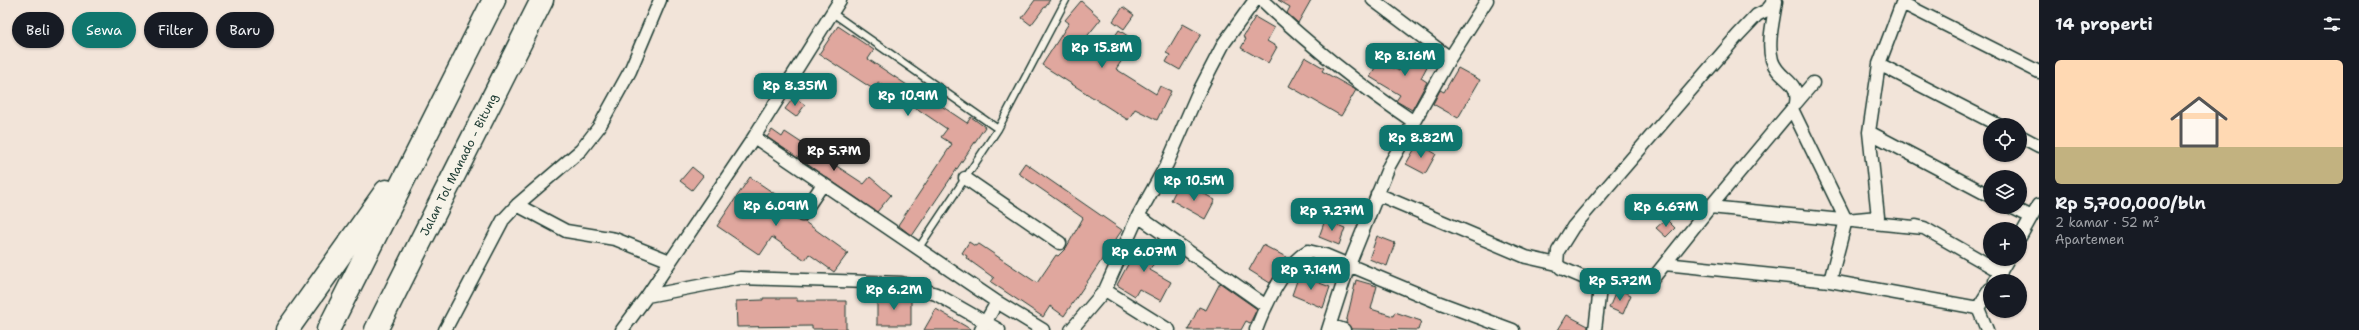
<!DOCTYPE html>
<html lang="id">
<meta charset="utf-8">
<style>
:root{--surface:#171b24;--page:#20242c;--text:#f1f3f6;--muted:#9ea1a6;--line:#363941;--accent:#0f766e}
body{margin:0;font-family:"Shantell Sans",sans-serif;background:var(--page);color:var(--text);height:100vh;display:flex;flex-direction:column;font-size:15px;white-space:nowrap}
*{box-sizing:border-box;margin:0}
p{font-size:13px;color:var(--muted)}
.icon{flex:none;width:22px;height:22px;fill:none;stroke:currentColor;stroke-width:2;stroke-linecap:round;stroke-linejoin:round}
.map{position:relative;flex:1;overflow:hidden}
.details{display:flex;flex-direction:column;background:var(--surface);width:320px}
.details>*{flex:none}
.hud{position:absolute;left:12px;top:12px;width:380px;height:36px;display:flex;gap:8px}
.tools{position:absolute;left:1983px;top:118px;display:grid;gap:8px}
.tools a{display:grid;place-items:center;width:44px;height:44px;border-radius:50%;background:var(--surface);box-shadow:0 1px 3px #0004;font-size:20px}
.price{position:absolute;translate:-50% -34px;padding:0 9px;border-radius:8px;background:var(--accent);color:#fff;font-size:13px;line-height:26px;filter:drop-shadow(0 1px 2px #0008)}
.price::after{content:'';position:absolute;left:50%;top:24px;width:12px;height:9px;margin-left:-6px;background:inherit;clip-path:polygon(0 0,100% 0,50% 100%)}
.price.selected{background:#222;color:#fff}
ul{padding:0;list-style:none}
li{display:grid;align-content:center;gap:8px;height:212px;padding:0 16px}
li+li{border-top:1px solid var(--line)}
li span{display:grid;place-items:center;height:124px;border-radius:6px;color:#555}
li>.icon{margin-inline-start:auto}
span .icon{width:72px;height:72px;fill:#fffc;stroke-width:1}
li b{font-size:17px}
h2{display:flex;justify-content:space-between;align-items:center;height:48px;padding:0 16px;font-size:17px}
.pill{padding:0 14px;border-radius:18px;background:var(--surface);box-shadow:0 1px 3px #0004;font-size:14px;line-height:36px}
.pill.selected{background:var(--accent);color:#fff}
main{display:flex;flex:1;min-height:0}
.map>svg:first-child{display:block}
</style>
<main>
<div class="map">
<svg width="2039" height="330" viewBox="0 0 2039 330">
<rect width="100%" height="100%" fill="#f2e4d9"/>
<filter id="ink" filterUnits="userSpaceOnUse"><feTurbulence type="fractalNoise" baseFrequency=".025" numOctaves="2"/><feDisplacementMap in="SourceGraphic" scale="8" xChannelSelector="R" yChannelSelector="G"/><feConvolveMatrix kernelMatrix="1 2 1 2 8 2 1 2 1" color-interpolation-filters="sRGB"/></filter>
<g filter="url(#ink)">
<path fill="#e0a79e" stroke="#1f3d34" d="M1035,0H1050L1031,25L1022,18Z
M1278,0H1311L1298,23L1287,13L1290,7Z
M1081,1L1101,19L1080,45L1100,58L1119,30L1135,41L1116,69L1156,94L1160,86L1171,91L1157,120L1135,109L1128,120L1042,65L1069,23L1065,20Z
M1123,7L1134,15L1124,29L1113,21Z
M1255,17L1274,28L1267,41L1277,47L1268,63L1241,48L1246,39L1243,37Z
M1183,24L1201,34L1180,70L1166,62L1170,55L1166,53Z
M838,26L874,50L868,59L919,93L925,84L942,95L937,103L967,123L971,117L985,127L912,236L898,225L952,144L941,137L947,129L878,82L873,89L819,54Z
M1415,44L1433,55L1421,78L1427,82L1412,110L1396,101L1400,95L1370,77L1379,60L1399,71Z
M1305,57L1324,68L1322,71L1356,90L1341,116L1289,86Z
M1458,68L1480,80L1458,118L1433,104L1440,90L1444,92Z
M794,97L805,105L796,117L785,109Z
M772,130L782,137L785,132L864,184L870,177L891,195L877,212L767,137Z
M1418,143L1436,154L1425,174L1406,164Z
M1025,163L1122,230L1064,316L1050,306L1043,317L991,282L994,278L966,258L967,256L962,253L969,242L975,246L979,244L1037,283L1056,255L1058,256L1066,248L1083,218L1018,173Z
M692,167L703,176L692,190L680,181Z
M750,177L781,198L778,203L795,215L798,221L805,222L848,253L834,272L809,254L805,260L772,237L760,255L717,226Z
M1178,186L1193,195L1196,189L1215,200L1205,219L1171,200Z
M1666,219L1675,228L1666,237L1656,228Z
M1325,220L1345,228L1339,245L1319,237Z
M1377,236L1395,243L1387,266L1369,259Z
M1142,238L1162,249L1150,270L1171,282L1161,301L1139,289L1135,296L1117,285Z
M1263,245L1288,258L1270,283L1249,270Z
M1299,275L1330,287L1323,308L1292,295Z
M1356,280L1377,286L1371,309L1393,316L1395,312L1421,321L1418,330L1351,329L1346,323Z
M1220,283L1257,309L1250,323L1246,321L1241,330H1188L1199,307L1206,310Z
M1617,289L1631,295L1623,314L1609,308Z
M911,297V325H877V298Z
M763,298H797V301H846V329H812V326L737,327L736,301L763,300Z
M936,309L972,330H924Z
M1567,315L1588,326V330H1558Z"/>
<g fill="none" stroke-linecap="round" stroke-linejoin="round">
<g stroke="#1f3d34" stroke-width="9">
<path id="service" d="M831,12L998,129
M918,249L998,129L1066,0"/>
</g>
<g stroke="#1f3d34" stroke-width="15">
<path id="minor" d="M1262,0C1309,45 1359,85 1414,122
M1373,0L1450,58
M1776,1C1774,18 1767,42 1772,60C1778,80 1800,80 1796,103
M1879,64L1998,125
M1796,103L1813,83
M1869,132L1990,196
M2020,136L2039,146
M754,137L997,302
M965,178L1060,243
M1377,194L1526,257L1557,264
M517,205L566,231L615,239L670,261
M2011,207L2031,217
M802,215L823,184
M1138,216L1266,306
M1846,220L1792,109L1710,207L1924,228
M1916,226L1924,228L2001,272
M2020,237L2038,205
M1665,264L1830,281L1978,308
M1651,281L1710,207
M1830,281L1846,220L1878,217L1869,132L1879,64L1902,3L2039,72
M1995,281L2008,259
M1105,290L1169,330
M647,296L740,278L901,283L936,294L999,330
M1330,325L1344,330
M445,330L503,220L517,205L581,150L599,127L630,71L660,0
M622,330L647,296L754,137L840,0
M981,330L997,302L1043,330
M1071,330L1105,290L1138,216L1167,164L1197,95L1224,43L1255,0
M1256,330C1266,304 1284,265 1308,251L1325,255L1435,301L1513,330
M1328,330L1349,265L1389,166L1448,61L1487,0
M1595,330L1600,288L1594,282L1561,268L1557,264L1558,251L1573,227L1738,35L1757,15L1767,10L1775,0
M1987,330L1978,308L1990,289"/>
</g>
<g stroke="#1f3d34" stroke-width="25">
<g id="motorway">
<path d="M287,330L386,191"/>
<path d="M328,330L494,0"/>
<path id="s1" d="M376,330L542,0"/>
</g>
</g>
<use href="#service" stroke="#f7f3e8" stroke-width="6"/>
<use href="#minor" stroke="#f7f3e8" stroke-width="12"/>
<use href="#motorway" stroke="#f7f3e8" stroke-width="22"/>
</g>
</g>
<g text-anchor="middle" stroke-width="3" stroke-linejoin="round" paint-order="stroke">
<g font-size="12" fill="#1f3d34" stroke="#f7f3e8">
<text dy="4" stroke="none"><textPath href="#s1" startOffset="185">Jalan Tol Manado - Bitung</textPath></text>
</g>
</g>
</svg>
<div class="tools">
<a><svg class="icon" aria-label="locate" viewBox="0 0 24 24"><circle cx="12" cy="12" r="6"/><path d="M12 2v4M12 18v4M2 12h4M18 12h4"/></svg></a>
<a><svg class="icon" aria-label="layers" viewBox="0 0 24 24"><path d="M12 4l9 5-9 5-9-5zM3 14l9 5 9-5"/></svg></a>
<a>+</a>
<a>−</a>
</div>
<b class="price" style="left:1102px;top:69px">Rp 15.8M</b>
<b class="price" style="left:1405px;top:77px">Rp 8.16M</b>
<b class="price" style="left:795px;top:107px">Rp 8.35M</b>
<b class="price" style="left:908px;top:117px">Rp 10.9M</b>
<b class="price" style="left:1421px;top:159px">Rp 8.82M</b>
<b class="price selected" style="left:834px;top:172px">Rp 5.7M</b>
<b class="price" style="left:1194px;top:202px">Rp 10.5M</b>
<b class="price" style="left:776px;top:227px">Rp 6.09M</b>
<b class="price" style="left:1666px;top:228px">Rp 6.67M</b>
<b class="price" style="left:1332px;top:232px">Rp 7.27M</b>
<b class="price" style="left:1144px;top:273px">Rp 6.07M</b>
<b class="price" style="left:1311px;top:291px">Rp 7.14M</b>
<b class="price" style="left:1620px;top:302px">Rp 5.72M</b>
<b class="price" style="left:894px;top:311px">Rp 6.2M</b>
<div class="hud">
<a class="pill">Beli</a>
<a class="pill selected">Sewa</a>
<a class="pill">Filter</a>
<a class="pill">Baru</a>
</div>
</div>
<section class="details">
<h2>14 properti<svg class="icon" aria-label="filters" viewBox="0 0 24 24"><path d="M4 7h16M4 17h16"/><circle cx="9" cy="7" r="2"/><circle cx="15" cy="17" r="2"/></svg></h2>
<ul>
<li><span style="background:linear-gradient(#ffd9b3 70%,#c2b280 0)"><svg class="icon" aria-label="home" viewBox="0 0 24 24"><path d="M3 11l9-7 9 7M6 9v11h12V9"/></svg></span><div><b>Rp 5,700,000/bln</b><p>2 kamar · 52 m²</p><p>Apartemen</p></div></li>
</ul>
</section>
</main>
